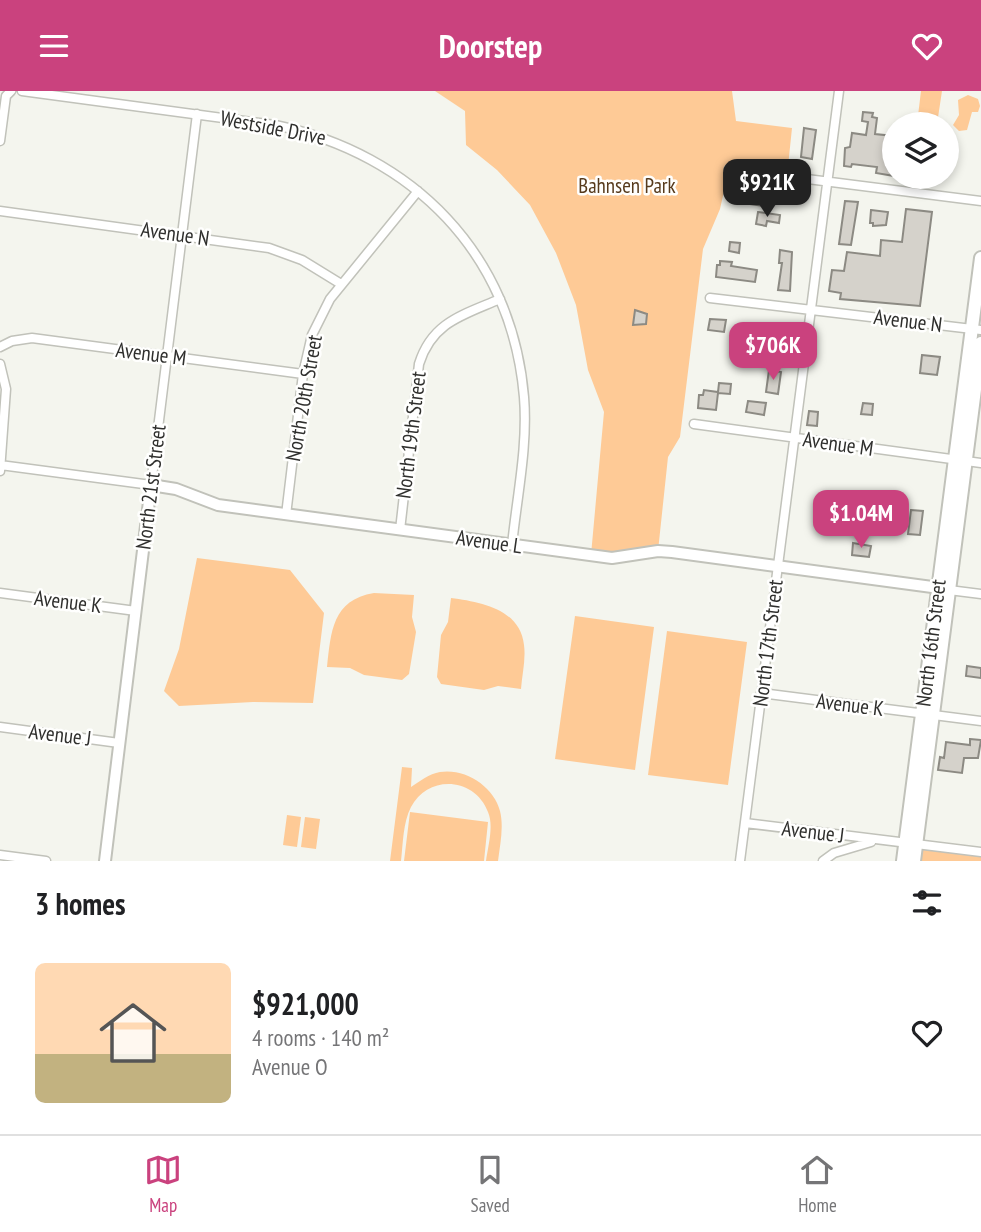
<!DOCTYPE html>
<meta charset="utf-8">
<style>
:root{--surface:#fff;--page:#f2f2f2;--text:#202124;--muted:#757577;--line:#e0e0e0;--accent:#ca427e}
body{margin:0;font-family:"PT Sans Narrow",sans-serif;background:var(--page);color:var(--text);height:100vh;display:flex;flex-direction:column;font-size:26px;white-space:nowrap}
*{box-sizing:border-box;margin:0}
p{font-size:23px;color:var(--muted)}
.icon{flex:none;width:38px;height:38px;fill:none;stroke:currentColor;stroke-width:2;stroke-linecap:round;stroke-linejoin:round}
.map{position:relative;height:770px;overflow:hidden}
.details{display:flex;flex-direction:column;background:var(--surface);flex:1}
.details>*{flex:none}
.buttons{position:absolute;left:882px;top:21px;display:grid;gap:14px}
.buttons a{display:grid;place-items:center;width:77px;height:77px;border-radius:50%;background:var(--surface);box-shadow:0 4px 10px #0003;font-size:35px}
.price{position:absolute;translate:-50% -60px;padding:0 16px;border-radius:14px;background:var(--accent);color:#fff;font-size:23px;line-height:46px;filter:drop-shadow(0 2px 4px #0008)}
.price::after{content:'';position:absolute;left:50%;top:42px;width:21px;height:16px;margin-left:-10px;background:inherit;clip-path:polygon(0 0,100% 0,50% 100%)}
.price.selected{background:#222;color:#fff}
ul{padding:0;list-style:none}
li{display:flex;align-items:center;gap:21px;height:175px;padding:0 35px}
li+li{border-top:2px solid var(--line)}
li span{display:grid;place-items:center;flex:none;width:196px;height:140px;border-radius:10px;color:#555}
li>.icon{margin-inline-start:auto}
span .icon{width:84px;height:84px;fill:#fffc;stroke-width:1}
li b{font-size:30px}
h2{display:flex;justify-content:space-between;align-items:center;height:84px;padding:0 35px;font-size:30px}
header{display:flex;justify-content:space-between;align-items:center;height:91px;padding:0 35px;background:var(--accent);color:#fff;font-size:32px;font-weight:600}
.menu{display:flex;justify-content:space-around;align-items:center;height:98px;border-top:2px solid var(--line);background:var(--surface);font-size:19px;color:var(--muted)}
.menu a{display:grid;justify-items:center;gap:4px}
.menu .selected{color:var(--accent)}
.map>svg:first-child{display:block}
</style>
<header><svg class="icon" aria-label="menu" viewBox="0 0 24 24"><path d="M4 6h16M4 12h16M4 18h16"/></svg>Doorstep<svg class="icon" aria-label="heart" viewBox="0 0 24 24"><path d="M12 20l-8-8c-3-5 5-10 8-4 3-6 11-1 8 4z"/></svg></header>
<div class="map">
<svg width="981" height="770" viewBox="0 0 981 770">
<rect width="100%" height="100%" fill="#f4f5ee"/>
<path fill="#feca96" d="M435,0H732L736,30L792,37L787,85L729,78L720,118L703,158L680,346L668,366L658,460L591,464L604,321L588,279L576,214L556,162L530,114L497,79L466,54L465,20Z
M921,0H942L937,33H917Z
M968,4L978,8L980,15L978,21H972L967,39L959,40L953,34L959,24L958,9Z
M197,467L290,479L324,522L313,612L253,611L179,615L164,600L179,558Z
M374,502L414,504L412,526L416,541L409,583L402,589L364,584L350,577L327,576C331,541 332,509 374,502Z
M451,507C481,511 520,518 524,554C526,568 522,584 521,598L498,595L484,599L441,593L437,586L441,544L448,531Z
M575,525L654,536L635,679L555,668Z
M667,540L747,551L728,694L648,684Z
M402,676L412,677L411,696C420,690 429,683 440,681C466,677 494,696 500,720C504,736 500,754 498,770H486C488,755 494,735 488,721C475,686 428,683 411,716C403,731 403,753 401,770H390Z
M410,721L488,731L484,770H404Z
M287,724L301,726L297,756L283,754Z
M305,726L320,728L316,758L301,756Z
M916,753L981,761V770H914Z"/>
<path fill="#d5d2cb" stroke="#8c8a83" stroke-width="2" d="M863,21L873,22L872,26L877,27L875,43L894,45V85L876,82L877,76L852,73L851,76L844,75L845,57L850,56L852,42L866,44L868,31L862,30Z
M804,37L816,39L812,68L801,66Z
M751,101L766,103L765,115L749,113Z
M845,110L858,111L851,154L839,153Z
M906,118L932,121L920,215L840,208L841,202L829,200L832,179L844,180L847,161L880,165L881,149L902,151Z
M871,119L888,121L886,134L873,135V132H870Z
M758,121L780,124L779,132L767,130L766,135L756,133Z
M730,151L740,152L739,162L729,160Z
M780,159L792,161L790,200L778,199L782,172H779Z
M720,170L732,171L731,175L757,179L755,191L716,186L717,174H720Z
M635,219L647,223L646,233L633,234Z
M710,228L726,229L724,241L708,239Z
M922,264L940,266L937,284L920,282Z
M769,279L781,281L778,303L766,301Z
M719,292L731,293L730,303L718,302L716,319L698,317L699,304H703L704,299L718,301Z
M748,310L766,312L764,324L746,321Z
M863,312L873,313L872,324L861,323Z
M809,320L818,321L817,335L807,334Z
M911,419L923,420L920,444L908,443Z
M853,452L871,455L869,466L852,464Z
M967,575L981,577V587L966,585Z
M970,648L981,649L978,667H964L962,682L938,679L940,666L944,667L946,651L970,654Z"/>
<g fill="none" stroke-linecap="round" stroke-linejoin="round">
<g stroke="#c1c2ba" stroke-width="11">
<path id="street" d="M22,0L275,34C413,63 512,163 524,306C528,355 517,405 512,454
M0,50L6,5L11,0
M729,78L981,110
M0,120L269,157L302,169L341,193
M710,207L981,239
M0,256L12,250L32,247L303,283
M0,273L6,298L0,380
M694,333L981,372
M0,374L151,394L197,23
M286,424L303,283L312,244L330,208L418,100
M400,439L419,273C432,231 463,224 500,208
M949,499L981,503
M0,502L136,520
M761,602L981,630
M0,636L119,652
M745,732L981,761
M0,764L46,770
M740,770L839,0
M823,770L834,762L871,751"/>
</g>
<g stroke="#c1c2ba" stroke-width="14">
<path id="secondary" d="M105,770L151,394L176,398L218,414L612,467L658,460L672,461L947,498"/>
</g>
<g stroke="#c1c2ba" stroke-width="16">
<path id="primary" d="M903,770L981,167
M914,770L981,252"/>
</g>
<use href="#street" stroke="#fff" stroke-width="8"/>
<use href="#secondary" stroke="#fff" stroke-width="10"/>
<use href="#primary" stroke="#fff" stroke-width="12"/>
</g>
<g text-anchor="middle" stroke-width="5" stroke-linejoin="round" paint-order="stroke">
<g font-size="21" fill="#2f2f2d" stroke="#fffffe">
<text transform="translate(273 37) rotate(11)" y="7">Westside Drive</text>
<text transform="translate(175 143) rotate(8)" y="7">Avenue N</text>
<text transform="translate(908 230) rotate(7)" y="7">Avenue N</text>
<text transform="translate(151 263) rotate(7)" y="7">Avenue M</text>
<text transform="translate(304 307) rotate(-80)" y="7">North 20th Street</text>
<text transform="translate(411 344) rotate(-83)" y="7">North 19th Street</text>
<text transform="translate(838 353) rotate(8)" y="7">Avenue M</text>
<text transform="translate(151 396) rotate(-83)" y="7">North 21st Street</text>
<text transform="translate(489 451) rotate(8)" y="7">Avenue L</text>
<text transform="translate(68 511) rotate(7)" y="7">Avenue K</text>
<text transform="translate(768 552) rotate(-83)" y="7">North 17th Street</text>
<text transform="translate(931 552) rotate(-83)" y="7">North 16th Street</text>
<text transform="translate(850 614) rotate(7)" y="7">Avenue K</text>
<text transform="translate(60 644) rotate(7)" y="7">Avenue J</text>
<text transform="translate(813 741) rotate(7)" y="7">Avenue J</text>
</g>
<g font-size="21" fill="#573b1d" stroke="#fffffe">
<text x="627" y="102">Bahnsen Park</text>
</g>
</g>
</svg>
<div class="buttons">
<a><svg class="icon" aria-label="layers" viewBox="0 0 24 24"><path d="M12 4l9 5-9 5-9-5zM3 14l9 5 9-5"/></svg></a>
</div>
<b class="price selected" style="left:767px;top:128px">$921K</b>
<b class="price" style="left:773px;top:291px">$706K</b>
<b class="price" style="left:861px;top:459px">$1.04M</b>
</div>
<section class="details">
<h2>3 homes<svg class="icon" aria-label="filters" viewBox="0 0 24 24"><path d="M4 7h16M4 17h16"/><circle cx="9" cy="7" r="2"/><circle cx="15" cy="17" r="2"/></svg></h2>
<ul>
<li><span style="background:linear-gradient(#ffd9b3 65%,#c2b280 0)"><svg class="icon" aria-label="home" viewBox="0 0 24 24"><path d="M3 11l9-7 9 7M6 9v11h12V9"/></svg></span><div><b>$921,000</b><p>4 rooms · 140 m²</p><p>Avenue O</p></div><svg class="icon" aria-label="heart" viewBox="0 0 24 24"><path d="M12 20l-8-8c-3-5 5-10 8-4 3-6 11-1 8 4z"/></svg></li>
</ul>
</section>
<nav class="menu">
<a class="selected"><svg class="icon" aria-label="map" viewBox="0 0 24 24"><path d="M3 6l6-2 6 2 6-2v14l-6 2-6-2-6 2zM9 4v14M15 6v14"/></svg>Map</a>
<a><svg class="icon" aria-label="saved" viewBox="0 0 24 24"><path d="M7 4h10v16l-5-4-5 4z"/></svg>Saved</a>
<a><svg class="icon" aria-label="home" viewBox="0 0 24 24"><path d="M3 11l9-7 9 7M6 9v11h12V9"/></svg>Home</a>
</nav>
